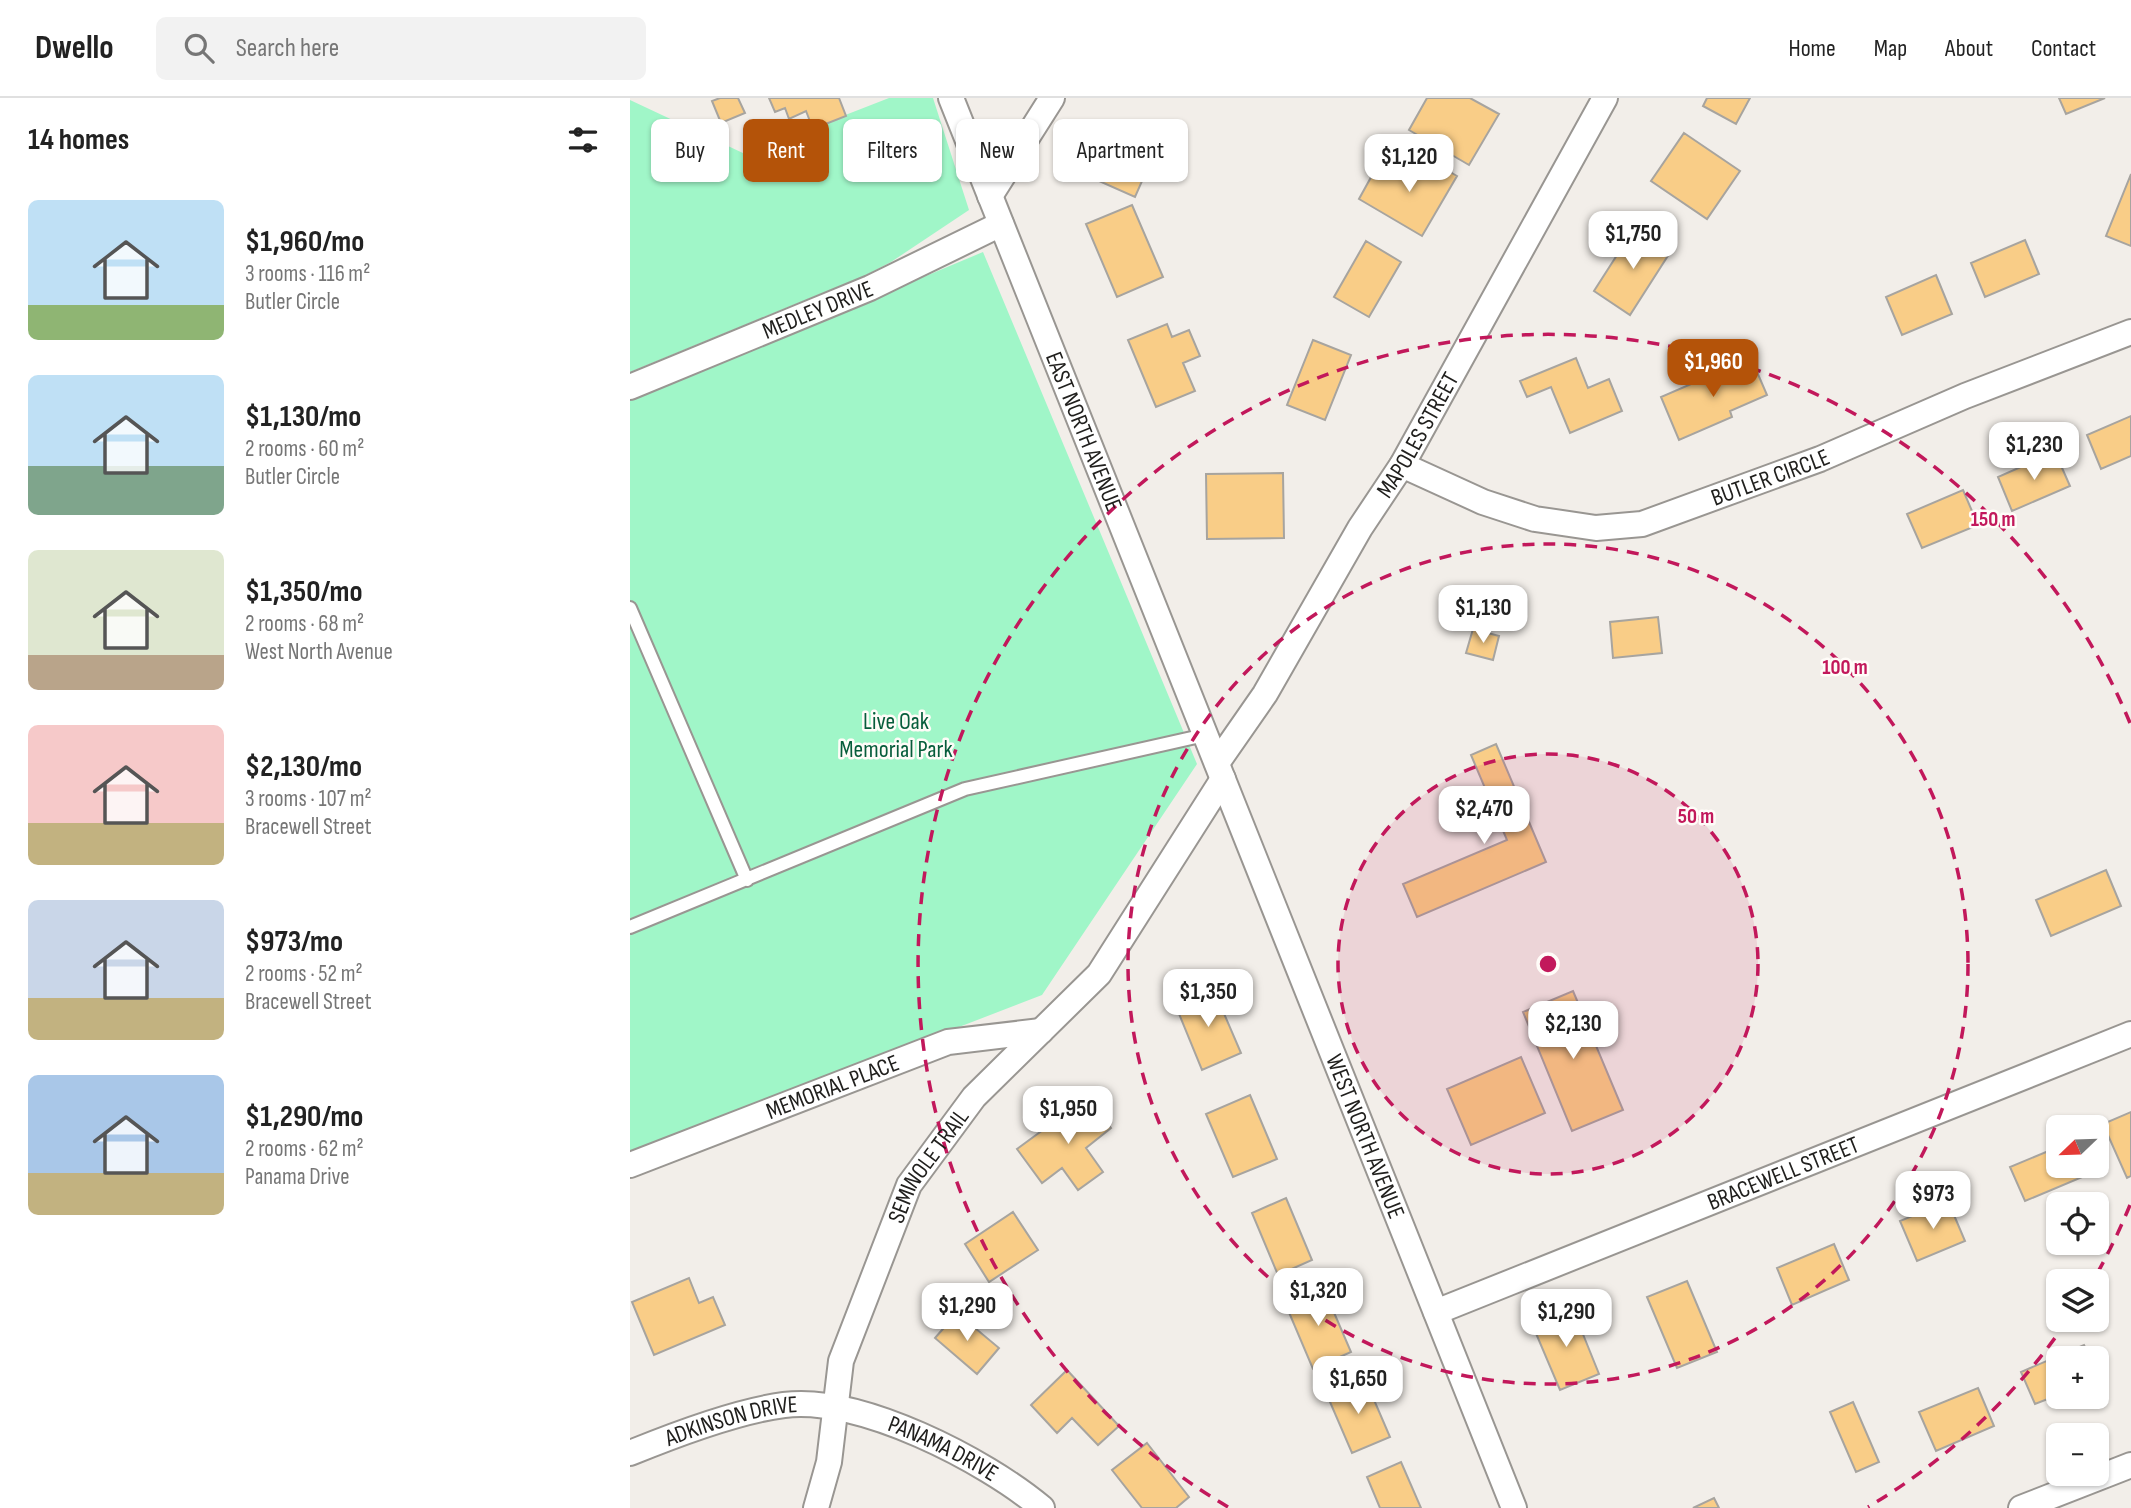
<!DOCTYPE html>
<meta charset="utf-8">
<style>
:root{--surface:#fff;--page:#f2f2f2;--text:#222;--muted:#767676;--line:#e0e0e0;--accent:#b45309}
body{margin:0;font-family:"Sofia Sans Condensed",sans-serif;background:var(--page);color:var(--text);height:100vh;display:flex;flex-direction:column;font-size:26px;white-space:nowrap}
*{box-sizing:border-box;margin:0}
p{font-size:23px;color:var(--muted)}
.icon{flex:none;width:38px;height:38px;fill:none;stroke:currentColor;stroke-width:2;stroke-linecap:round;stroke-linejoin:round}
.map{position:relative;flex:1;overflow:hidden}
.panel{display:flex;flex-direction:column;background:var(--surface);width:630px}
.panel>*{flex:none}
.banner{position:absolute;left:21px;top:21px;width:665px;height:63px;display:flex;gap:14px}
.needle{width:46px;rotate:247deg}
.tools{position:absolute;left:1416px;top:1017px;display:grid;gap:14px}
.tools a{display:grid;place-items:center;width:63px;height:63px;border-radius:10px;background:var(--surface);box-shadow:0 2px 5px #0004;font-size:35px}
.price{position:absolute;translate:-50% -60px;padding:0 16px;border-radius:14px;background:#fff;color:#222;font-size:23px;line-height:46px;filter:drop-shadow(0 2px 4px #0008)}
.price::after{content:'';position:absolute;left:50%;top:42px;width:21px;height:16px;margin-left:-10px;background:inherit;clip-path:polygon(0 0,100% 0,50% 100%)}
.price.selected{background:var(--accent);color:#fff}
ul{padding:0;list-style:none}
li{display:flex;align-items:center;gap:21px;height:175px;padding:0 28px}
li span{display:grid;place-items:center;flex:none;width:196px;height:140px;border-radius:10px;color:#555}
li>.icon{margin-inline-start:auto}
span .icon{width:84px;height:84px;fill:#fffc;stroke-width:1}
li b{font-size:30px}
h2{display:flex;justify-content:space-between;align-items:center;height:84px;padding:0 28px;font-size:30px}
.pill{padding:0 24px;border-radius:10px;background:var(--surface);box-shadow:0 2px 5px #0004;font-size:24px;line-height:63px}
.pill.selected{background:var(--accent);color:#fff}
header{display:flex;align-items:center;gap:42px;box-sizing:border-box;height:98px;padding:0 35px;background:var(--surface);border-bottom:2px solid var(--line)}
header strong{font-size:33px}
nav{display:flex;gap:38px;margin-inline-start:auto;font-size:24px}
.search{width:490px;height:63px;background:var(--page);display:flex;align-items:center;gap:18px;box-sizing:border-box;padding:0 24px;border-radius:10px;color:var(--muted);font-size:26px}
main{display:flex;flex:1;min-height:0}
.map>svg:first-child{display:block}
</style>
<header>
<strong>Dwello</strong>
<div class="search"><svg class="icon" aria-label="search" viewBox="0 0 24 24"><circle cx="10" cy="10" r="6"/><path d="M15 15l6 6"/></svg>Search here</div>
<nav><a>Home</a><a>Map</a><a>About</a><a>Contact</a></nav>
</header>
<main>
<section class="panel">
<h2>14 homes<svg class="icon" aria-label="filters" viewBox="0 0 24 24"><path d="M4 7h16M4 17h16"/><circle cx="9" cy="7" r="2"/><circle cx="15" cy="17" r="2"/></svg></h2>
<ul>
<li><span style="background:linear-gradient(#bfe0f5 75%,#8fb573 0)"><svg class="icon" aria-label="home" viewBox="0 0 24 24"><path d="M3 11l9-7 9 7M6 9v11h12V9"/></svg></span><div><b>$1,960/mo</b><p>3 rooms · 116 m²</p><p>Butler Circle</p></div></li>
<li><span style="background:linear-gradient(#bfe0f5 65%,#7fa58c 0)"><svg class="icon" aria-label="home" viewBox="0 0 24 24"><path d="M3 11l9-7 9 7M6 9v11h12V9"/></svg></span><div><b>$1,130/mo</b><p>2 rooms · 60 m²</p><p>Butler Circle</p></div></li>
<li><span style="background:linear-gradient(#dfe7d0 75%,#b9a48a 0)"><svg class="icon" aria-label="home" viewBox="0 0 24 24"><path d="M3 11l9-7 9 7M6 9v11h12V9"/></svg></span><div><b>$1,350/mo</b><p>2 rooms · 68 m²</p><p>West North Avenue</p></div></li>
<li><span style="background:linear-gradient(#f6c9c9 70%,#c2b280 0)"><svg class="icon" aria-label="home" viewBox="0 0 24 24"><path d="M3 11l9-7 9 7M6 9v11h12V9"/></svg></span><div><b>$2,130/mo</b><p>3 rooms · 107 m²</p><p>Bracewell Street</p></div></li>
<li><span style="background:linear-gradient(#c9d6e8 70%,#c2b280 0)"><svg class="icon" aria-label="home" viewBox="0 0 24 24"><path d="M3 11l9-7 9 7M6 9v11h12V9"/></svg></span><div><b>$973/mo</b><p>2 rooms · 52 m²</p><p>Bracewell Street</p></div></li>
<li><span style="background:linear-gradient(#a9c7e8 70%,#c2b280 0)"><svg class="icon" aria-label="home" viewBox="0 0 24 24"><path d="M3 11l9-7 9 7M6 9v11h12V9"/></svg></span><div><b>$1,290/mo</b><p>2 rooms · 62 m²</p><p>Panama Drive</p></div></li>
</ul>
</section>
<div class="map">
<svg width="1501" height="1410" viewBox="0 0 1501 1410">
<rect width="100%" height="100%" fill="#f2eee9"/>
<path fill="#a0f6c8" d="M259,0H303L339,112L261,164L234,178L0,274V2L115,56Z
M353,154L567,666L412,897L0,1056V302Z"/>
<path fill="#f9cd87" stroke="#a7a49f" stroke-width="2" d="M90,0H108L115,15L91,25L82,3Z
M139,0H209L216,18L183,31L176,13L159,21L155,10L145,14Z
M797,0H840L869,16L839,67L779,32Z
M1077,0H1120L1106,26L1073,8Z
M1429,0H1475L1436,16Z
M495,24L531,40L505,99L469,83Z
M1054,35L1110,73L1077,121L1021,83Z
M796,60L827,78L792,138L729,101L750,63L783,83Z
M1501,76V148L1476,138Z
M502,107L533,179L487,199L456,126Z
M1005,129L1041,153L1000,217L964,193Z
M1395,142L1409,176L1355,199L1341,165Z
M736,143L771,164L739,219L704,199Z
M1306,177L1322,216L1272,237L1256,199Z
M537,226L542,239L559,232L570,258L553,265L565,293L526,309L498,242Z
M683,242L721,257L695,322L657,307Z
M946,260L958,290L979,281L992,313L940,335L921,289L897,299L890,283Z
M1121,260L1137,297L1100,313L1102,319L1049,342L1031,299Z
M1501,318V358L1471,371L1457,337Z
M1425,354L1440,388L1382,413L1368,379Z
M653,375L654,440L577,441L576,376Z
M1333,392L1348,427L1292,450L1277,416Z
M1028,519L1032,555L983,560L980,524Z
M843,531L869,538L863,562L836,555Z
M866,646L916,764L787,819L773,786L877,742L841,657Z
M1476,772L1491,808L1421,838L1406,802Z
M583,890L611,955L572,972L545,906Z
M943,893L993,1012L942,1033L893,914Z
M891,959L915,1015L841,1047L817,991Z
M620,997L647,1061L603,1079L576,1016Z
M458,999L481,1030L456,1050L473,1074L448,1092L432,1070L412,1085L387,1051Z
M1501,1014V1078L1497,1080L1473,1026Z
M1428,1049V1068H1453L1457,1077L1395,1103L1380,1069Z
M656,1100L682,1162L648,1177L622,1115Z
M1318,1103L1335,1143L1287,1163L1270,1123Z
M383,1114L408,1152L359,1184L335,1146Z
M1204,1146L1219,1182L1162,1207L1147,1170Z
M59,1180L69,1205L83,1199L95,1227L24,1257L2,1204Z
M1057,1183L1087,1254L1047,1270L1017,1199Z
M693,1189L721,1254L683,1271L655,1205Z
M942,1209L969,1276L930,1292L902,1226Z
M327,1215L369,1250L347,1276L305,1240Z
M1454,1247L1460,1260H1428V1297L1405,1306L1391,1274Z
M437,1272L489,1328L468,1347L442,1320L427,1335L401,1307Z
M735,1281L760,1339L722,1355L697,1297Z
M1348,1290L1364,1328L1306,1353L1289,1314Z
M1223,1304L1249,1364L1226,1374L1200,1314Z
M517,1345L559,1399L546,1410H512L482,1372Z
M771,1364L791,1410H750L737,1379Z
M1084,1400L1089,1410H1063Z"/>
<g fill="none" stroke-linecap="round" stroke-linejoin="round">
<g stroke="#999692" stroke-width="16">
<path id="service" d="M0,510L117,782
M0,829L335,691L575,637"/>
</g>
<g stroke="#999692" stroke-width="28">
<g id="minor">
<path id="s1" d="M321,0L884,1410"/>
<path d="M360,98L422,0"/>
<path id="s2" d="M0,289L240,190L371,126"/>
<path id="s3" d="M772,367L853,404L905,421L966,430L1012,426L1190,361L1335,298L1501,234"/>
<path id="s4" d="M587,665L635,596L730,430L772,367L975,0"/>
<path id="s5" d="M0,1067L318,944L411,933"/>
<path id="s6" d="M806,1214L1501,936"/>
<path id="s7" d="M0,1355C44,1337 107,1313 154,1307C229,1297 355,1362 412,1410"/>
<path id="s8" d="M186,1410L199,1364L211,1263L279,1087L344,999L469,876L593,681"/>
<path d="M1391,1410L1501,1367"/>
</g>
</g>
<use href="#service" stroke="#fff" stroke-width="12"/>
<use href="#minor" stroke="#fff" stroke-width="24"/>
</g>
<circle cx="918" cy="866" r="210" fill="#c2185b" fill-opacity=".12"/>
<g fill="none" stroke="#c2185b" stroke-width="3.5" stroke-dasharray="12 9">
<circle cx="918" cy="866" r="210"/>
<circle cx="918" cy="866" r="420"/>
<path d="M1500 1107A630 630 0 0 1 1464 1181M1437 1223A630 630 0 0 1 1238 1409M598 1409A630 630 0 1 1 1500 625"/>
</g>
<g text-anchor="middle" stroke-width="5" stroke-linejoin="round" paint-order="stroke">
<g font-size="24" fill="#21201e" stroke="#fffcf8">
<text dy="8" stroke="none"><textPath href="#s2" startOffset="203">MEDLEY DRIVE</textPath></text>
<text dy="8" stroke="none"><textPath href="#s1" startOffset="359">EAST NORTH AVENUE</textPath></text>
<text dy="8" stroke="none"><textPath href="#s4" startOffset="385">MAPOLES STREET</textPath></text>
<text dy="8" stroke="none"><textPath href="#s3" startOffset="388">BUTLER CIRCLE</textPath></text>
<text dy="8" stroke="none"><textPath href="#s5" startOffset="217">MEMORIAL PLACE</textPath></text>
<text dy="8" stroke="none"><textPath href="#s1" startOffset="1118">WEST NORTH AVENUE</textPath></text>
<text dy="8" stroke="none"><textPath href="#s8" startOffset="364">SEMINOLE TRAIL</textPath></text>
<text dy="8" stroke="none"><textPath href="#s6" startOffset="374">BRACEWELL STREET</textPath></text>
<text dy="8" stroke="none"><textPath href="#s7" startOffset="107">ADKINSON DRIVE</textPath></text>
<text dy="8" stroke="none"><textPath href="#s7" startOffset="329">PANAMA DRIVE</textPath></text>
</g>
<g font-size="24" fill="#065d3b" stroke="#fffcf8">
<text x="266" y="631">Live Oak<tspan x="266" dy="28">Memorial Park</tspan></text>
</g>
</g>
<circle cx="918" cy="866" r="10" fill="#c2185b" stroke="#fffcf8" stroke-width="3.5"/>
<g font-size="21" text-anchor="middle" font-weight="bold" fill="#c2185b" stroke="#fffcf8" stroke-width="5" stroke-linejoin="round" paint-order="stroke">
<text x="1363" y="428">150 m</text>
<text x="1215" y="576">100 m</text>
<text x="1066" y="725">50 m</text>
</g>
</svg>
<div class="tools">
<a><svg class="needle" viewBox="-14 -14 28 28"><path d="M0-13l5 13h-10z" fill="#e53935"/><path d="M0 13l5-13h-10z" fill="#767676"/></svg></a>
<a><svg class="icon" aria-label="locate" viewBox="0 0 24 24"><circle cx="12" cy="12" r="6"/><path d="M12 2v4M12 18v4M2 12h4M18 12h4"/></svg></a>
<a><svg class="icon" aria-label="layers" viewBox="0 0 24 24"><path d="M12 4l9 5-9 5-9-5zM3 14l9 5 9-5"/></svg></a>
<a>+</a>
<a>−</a>
</div>
<b class="price" style="left:779px;top:96px">$1,120</b>
<b class="price" style="left:1003px;top:173px">$1,750</b>
<b class="price selected" style="left:1083px;top:301px">$1,960</b>
<b class="price" style="left:1404px;top:384px">$1,230</b>
<b class="price" style="left:853px;top:547px">$1,130</b>
<b class="price" style="left:854px;top:748px">$2,470</b>
<b class="price" style="left:578px;top:931px">$1,350</b>
<b class="price" style="left:943px;top:963px">$2,130</b>
<b class="price" style="left:438px;top:1048px">$1,950</b>
<b class="price" style="left:1303px;top:1133px">$973</b>
<b class="price" style="left:688px;top:1230px">$1,320</b>
<b class="price" style="left:337px;top:1245px">$1,290</b>
<b class="price" style="left:936px;top:1251px">$1,290</b>
<b class="price" style="left:728px;top:1318px">$1,650</b>
<div class="banner">
<a class="pill">Buy</a>
<a class="pill selected">Rent</a>
<a class="pill">Filters</a>
<a class="pill">New</a>
<a class="pill">Apartment</a>
</div>
</div>
</main>
